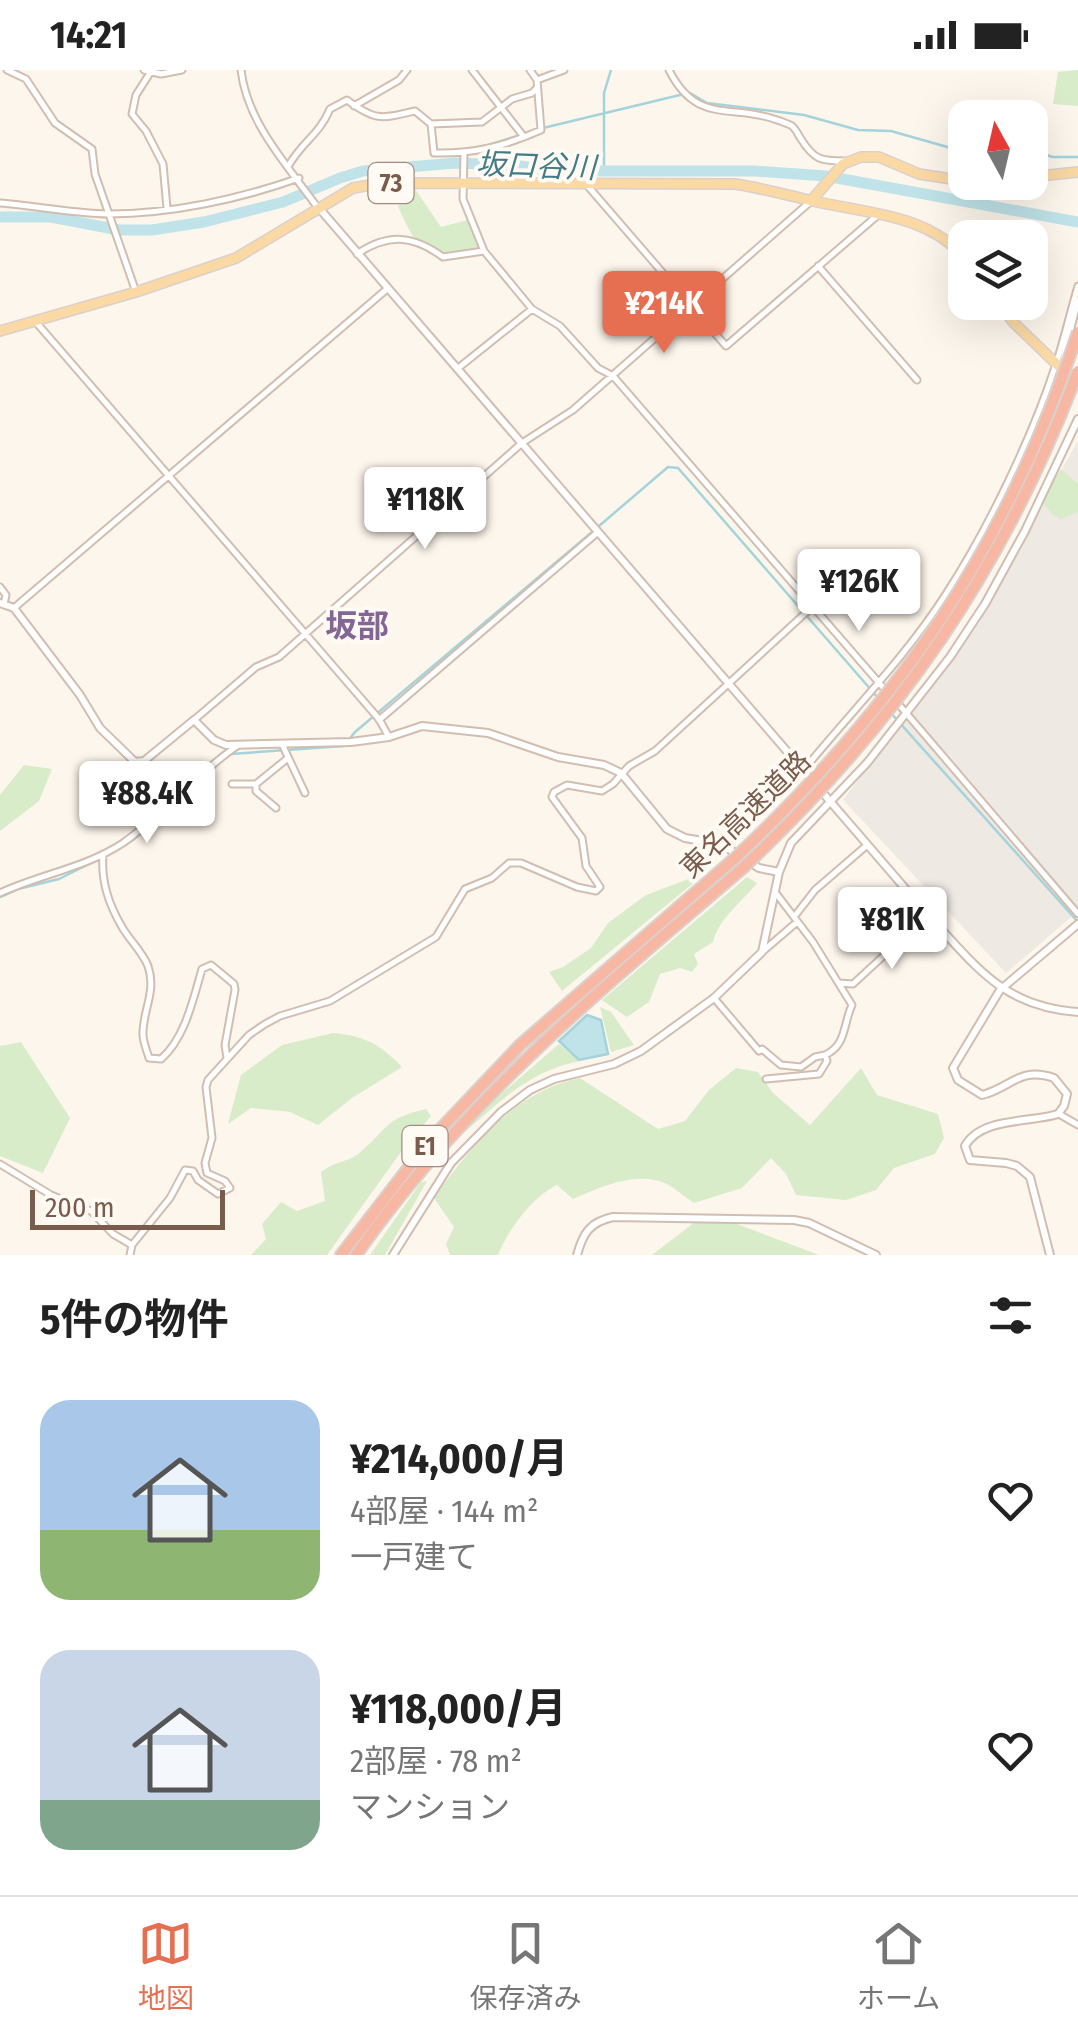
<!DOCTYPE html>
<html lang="ja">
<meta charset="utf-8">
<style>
:root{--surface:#fff;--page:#f6f6f6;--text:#222;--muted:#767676;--line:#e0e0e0;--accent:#e76f51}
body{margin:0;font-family:"Fira Sans Condensed","Noto Sans JP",sans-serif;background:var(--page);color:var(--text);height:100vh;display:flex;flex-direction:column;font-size:38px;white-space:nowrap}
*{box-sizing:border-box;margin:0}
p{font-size:32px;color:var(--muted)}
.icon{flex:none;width:55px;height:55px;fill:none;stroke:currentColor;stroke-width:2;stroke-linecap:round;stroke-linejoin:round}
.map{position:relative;height:1185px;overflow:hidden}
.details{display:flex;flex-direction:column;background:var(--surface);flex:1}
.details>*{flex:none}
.needle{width:65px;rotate:352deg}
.buttons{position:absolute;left:948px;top:30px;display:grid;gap:20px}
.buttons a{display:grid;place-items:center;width:100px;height:100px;border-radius:20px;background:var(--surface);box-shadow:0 10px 40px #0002;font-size:50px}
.scale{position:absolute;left:30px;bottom:25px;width:195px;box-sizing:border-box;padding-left:10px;border:5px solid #7a5c4d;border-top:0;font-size:28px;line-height:35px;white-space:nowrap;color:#7a5c4d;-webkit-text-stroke:8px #fffaf3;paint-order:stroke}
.price{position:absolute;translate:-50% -85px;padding:0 22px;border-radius:10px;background:#fff;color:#222;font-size:32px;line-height:65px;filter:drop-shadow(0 2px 5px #0008)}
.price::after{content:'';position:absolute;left:50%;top:60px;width:30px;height:22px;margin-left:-15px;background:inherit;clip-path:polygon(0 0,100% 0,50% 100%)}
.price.active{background:var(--accent);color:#fff}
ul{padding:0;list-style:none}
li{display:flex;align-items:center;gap:30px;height:250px;padding:0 40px}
li span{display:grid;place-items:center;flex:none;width:280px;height:200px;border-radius:30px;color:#555}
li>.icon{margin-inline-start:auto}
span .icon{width:120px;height:120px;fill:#fffc;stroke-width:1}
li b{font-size:42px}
h2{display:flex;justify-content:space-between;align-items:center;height:120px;padding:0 40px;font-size:42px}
.status{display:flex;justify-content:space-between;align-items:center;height:70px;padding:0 50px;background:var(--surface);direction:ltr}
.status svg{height:28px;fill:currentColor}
.tabs{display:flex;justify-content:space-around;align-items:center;height:140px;border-top:2px solid var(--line);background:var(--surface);font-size:28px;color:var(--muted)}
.tabs a{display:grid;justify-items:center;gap:5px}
.tabs .active{color:var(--accent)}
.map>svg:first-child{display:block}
</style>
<div class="status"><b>14:21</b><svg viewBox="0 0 49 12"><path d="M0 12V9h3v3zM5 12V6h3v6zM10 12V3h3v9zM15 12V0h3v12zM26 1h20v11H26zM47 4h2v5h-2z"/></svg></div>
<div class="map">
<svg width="1078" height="1185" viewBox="0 0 1078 1185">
<rect width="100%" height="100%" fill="#fdf6ec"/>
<path fill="#efe9e4" d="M1078,371V841L1006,903L843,730L908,644L1010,488Z"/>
<path fill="#d8ecc9" d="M1078,0V36L1053,34L1058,2Z
M402,119H415L441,157L471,149L482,179C429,190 419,186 398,136L407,129Z
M1061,399L1078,414V442L1061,449L1053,445L1040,430Z
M24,695L52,699L39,731L0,761V725Z
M699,805L697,810L562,921L549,902L563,897L591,878L608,853L646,825Z
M747,807L757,813C742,832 719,848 713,872L694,884L698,894L692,902L680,898L660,904L649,932L627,947L602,930Z
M600,937L611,942L634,975L611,982Z
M333,963C365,966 380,974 402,997L352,1028L318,1055L290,1042L251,1038L228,1054L241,1005L282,975Z
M21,972L70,1048L43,1103L0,1086V976Z
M559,974L580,991C529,1001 502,1030 464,1063L486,1037Z
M736,998L758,1002L773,1023L810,1055L861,998L877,1025L938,1044L944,1068L935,1084L894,1098L876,1120L846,1130L796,1125L786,1104L771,1088L742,1118L694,1133C685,1127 676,1119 667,1114C638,1100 600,1117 573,1129L557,1115C532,1127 508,1160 498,1185H450L446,1174L454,1157L434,1128C471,1076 515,1021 580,1008L658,1059L685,1051L709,1020Z
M426,1039L431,1046L403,1079L327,1185H251L266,1169L262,1154L281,1132L297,1141L325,1131L321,1102C335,1091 348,1092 358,1084C389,1059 382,1049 426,1039Z
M427,1111L385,1185H370L421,1112Z
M695,1152L737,1154L819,1185H652Z"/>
<path fill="#bfe3e8" stroke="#a5d3da" stroke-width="2.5" d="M587,945L601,950L608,984L579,990L559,971Z"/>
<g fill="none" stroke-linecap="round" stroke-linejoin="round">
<path stroke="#a5d3da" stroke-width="2.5" d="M690,23L707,33L804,45L858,60L891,61L965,82
M543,58L680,25
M485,76L530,62
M1030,78L1052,87H1078
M455,89V93
M604,100V23L611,0
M599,456L668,397L678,398L879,629
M890,642L1078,852
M231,684L344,676L355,662L592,462
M121,777L133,770L221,691
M0,827L18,819L59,809L101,788"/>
<path stroke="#bfe3e8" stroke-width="11" d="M0,147H51L119,160H152L204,152L283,132L340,108L363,101L455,93L513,95L555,101H754L826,106L1078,152"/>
<g stroke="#d1beb0" stroke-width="9">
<path id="minor" d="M7,0L26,9L55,53L92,79L95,104L136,222
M144,0L161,4L182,0
M241,0C247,53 288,96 318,138
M472,0L524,67
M669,0C697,56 732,33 777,50C778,50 791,55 792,56C796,59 798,65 801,69C814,90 821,91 845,91
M150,3L136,25L132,44L146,61L163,94L167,138
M537,10L564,0
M354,36L399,10L407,0
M431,54L482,52L512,29L532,23L537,18
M464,84L463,129L484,181L532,239L560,256L598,298L613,306L887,622
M289,95C303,71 319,65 330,39L347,30C375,51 381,49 415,41L431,54L434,83C474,84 505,76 541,60L537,10L530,0
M586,114L726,276L878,145
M0,133C36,136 73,143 108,144C171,144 240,129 299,108
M357,184C388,163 413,165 443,187L484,181
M818,196L917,310
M35,251L379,649L389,667
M1063,290L1078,230
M457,299L532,239
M0,517L6,525L4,534
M14,538L387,219
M895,630L1078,844
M194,650L256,597L279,587L522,373L573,340L810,132
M379,650L598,462
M282,674L305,723
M135,692L137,701L168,734
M802,702C851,642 905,588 946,524C987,461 1032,368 1055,297C1064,270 1070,243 1078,216
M232,714H256
M276,738L256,721V714L288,688
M103,784C101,811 108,833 122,857C130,871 142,881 148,896C157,922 142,941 143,965C143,972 147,981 149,988L161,989C185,968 193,930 202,899L211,895L234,914L235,920L225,975L227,988
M0,823C41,804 85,798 123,773C164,744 196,704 237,676
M794,847L815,820L866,776
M762,882L797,852
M839,913L853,914L928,845
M714,928L759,981L762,979L781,995L801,997L815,987L825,985
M766,1009L819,1004L827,991L825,985C847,975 843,954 852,935L813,872L775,822
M1059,1044L1078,1055
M0,1094L51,1125L91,1141L113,1164L132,1175
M130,1185L132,1175L170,1128L185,1100L193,1101L198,1110L218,1124L230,1118L225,1111L207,1103L205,1093L212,1068L206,1017L208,1010L249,965L265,954L280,946L330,931L436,867L465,819L492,808L509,793H521L577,817L596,821L600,817L586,796L582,768L552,727L554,722L567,715L602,721L613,714L629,696L655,681L812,537"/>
</g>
<g stroke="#d1beb0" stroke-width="10">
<path id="tertiary" d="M319,138L928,845C976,896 1003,937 1078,942
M0,533L14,538L80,625L100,658L135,692L144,691L194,650L214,670L226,675L351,672L389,667L422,656L488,663L558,687L604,695L621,703L667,759L685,768L721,774L759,798L779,802
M393,1185L451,1093L501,1042L530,1020L554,1009L614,994L641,981L714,928L762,882L779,802L791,773L867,693L950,587L985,534L1025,461L1078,349
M577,1185C583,1163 590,1152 613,1147L794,1150L809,1153L876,1185
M1050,1185L1030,1107L1017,1096L1006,1093L970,1090L965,1076C981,1047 1030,1053 1058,1044L1064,1036L1067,1024L1054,1008C1019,996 1011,1018 982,1025L958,1010L953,998L1000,920L1078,854"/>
</g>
<g stroke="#dad1cd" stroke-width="12">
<path id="primary" d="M1030,107L1078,102
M811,131L843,94L861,87H879L919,104L965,111
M998,232L1014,253L1069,306
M0,261L136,222L236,188L353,118L383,113L735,114C762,118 786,125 813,131C864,143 930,144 965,189"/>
</g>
<g stroke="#dad1cd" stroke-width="14">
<path id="motorway" d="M341,1185L430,1070L520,975L735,788
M356,1185C467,1027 600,921 744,797"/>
</g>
<use href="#minor" stroke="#fff" stroke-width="5"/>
<use href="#tertiary" stroke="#fff" stroke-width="6"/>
<use href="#primary" stroke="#fbd9a5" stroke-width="9"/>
<use href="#motorway" stroke="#f7b7a3" stroke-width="10"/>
<g stroke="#dad1cd" stroke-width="14" stroke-linecap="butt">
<path id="motorway-bridge" d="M735,788C899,634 1007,477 1078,262
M744,797C899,650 1003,501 1078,301"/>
</g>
<use href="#motorway-bridge" stroke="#f7b7a3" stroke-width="10"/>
</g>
<g text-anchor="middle" stroke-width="8" stroke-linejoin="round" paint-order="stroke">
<g fill="#fffaf3" stroke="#a28b7f" stroke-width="2.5">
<rect x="368.5" y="93" width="45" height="40" rx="8"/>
<rect x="402.5" y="1056" width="45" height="40" rx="8"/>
</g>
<g font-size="25" font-weight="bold" fill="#7a5c4d">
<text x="391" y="122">73</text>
<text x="425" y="1085">E1</text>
</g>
<g font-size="28" fill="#7a5c4d" stroke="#fffaf3">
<text transform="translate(745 744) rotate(-44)" y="10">東名高速道路</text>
</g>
<g font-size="30" font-style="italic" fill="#437c86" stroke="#fffaf3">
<text transform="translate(536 96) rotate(2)" y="10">坂口谷川</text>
</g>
<g font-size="32" font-weight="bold" fill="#846695" stroke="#fffaf3">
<text x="357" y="567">坂部</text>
</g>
</g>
</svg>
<div class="buttons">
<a><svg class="needle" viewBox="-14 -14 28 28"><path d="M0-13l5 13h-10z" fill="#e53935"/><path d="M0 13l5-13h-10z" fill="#767676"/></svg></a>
<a><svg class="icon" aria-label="layers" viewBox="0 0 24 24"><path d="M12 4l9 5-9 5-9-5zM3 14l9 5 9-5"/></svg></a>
</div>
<div class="scale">200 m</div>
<b class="price active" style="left:664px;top:286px">¥214K</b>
<b class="price" style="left:425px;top:482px">¥118K</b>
<b class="price" style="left:859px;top:564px">¥126K</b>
<b class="price" style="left:147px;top:776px">¥88.4K</b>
<b class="price" style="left:892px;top:902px">¥81K</b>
</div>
<section class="details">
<h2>5件の物件<svg class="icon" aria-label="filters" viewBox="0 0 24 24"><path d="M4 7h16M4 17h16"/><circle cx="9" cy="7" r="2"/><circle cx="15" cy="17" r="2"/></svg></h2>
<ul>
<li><span style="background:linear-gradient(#a9c7e8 65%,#8fb573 0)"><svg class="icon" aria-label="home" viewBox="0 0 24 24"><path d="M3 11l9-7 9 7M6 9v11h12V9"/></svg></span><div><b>¥214,000/月</b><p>4部屋 · 144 m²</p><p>一戸建て</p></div><svg class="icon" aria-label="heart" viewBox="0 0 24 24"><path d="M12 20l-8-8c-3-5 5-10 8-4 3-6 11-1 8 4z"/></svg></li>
<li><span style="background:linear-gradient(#c9d6e8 75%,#7fa58c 0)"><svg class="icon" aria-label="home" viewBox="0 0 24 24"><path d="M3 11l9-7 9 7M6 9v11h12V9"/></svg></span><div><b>¥118,000/月</b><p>2部屋 · 78 m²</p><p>マンション</p></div><svg class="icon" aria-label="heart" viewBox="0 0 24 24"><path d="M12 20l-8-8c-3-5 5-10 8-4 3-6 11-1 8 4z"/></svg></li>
</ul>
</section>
<nav class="tabs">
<a class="active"><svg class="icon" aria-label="map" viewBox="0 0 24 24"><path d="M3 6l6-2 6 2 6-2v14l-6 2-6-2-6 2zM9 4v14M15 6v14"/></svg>地図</a>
<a><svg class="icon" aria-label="saved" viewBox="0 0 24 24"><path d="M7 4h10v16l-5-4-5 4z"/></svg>保存済み</a>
<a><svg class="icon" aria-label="home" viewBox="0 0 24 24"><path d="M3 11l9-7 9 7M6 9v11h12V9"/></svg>ホーム</a>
</nav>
